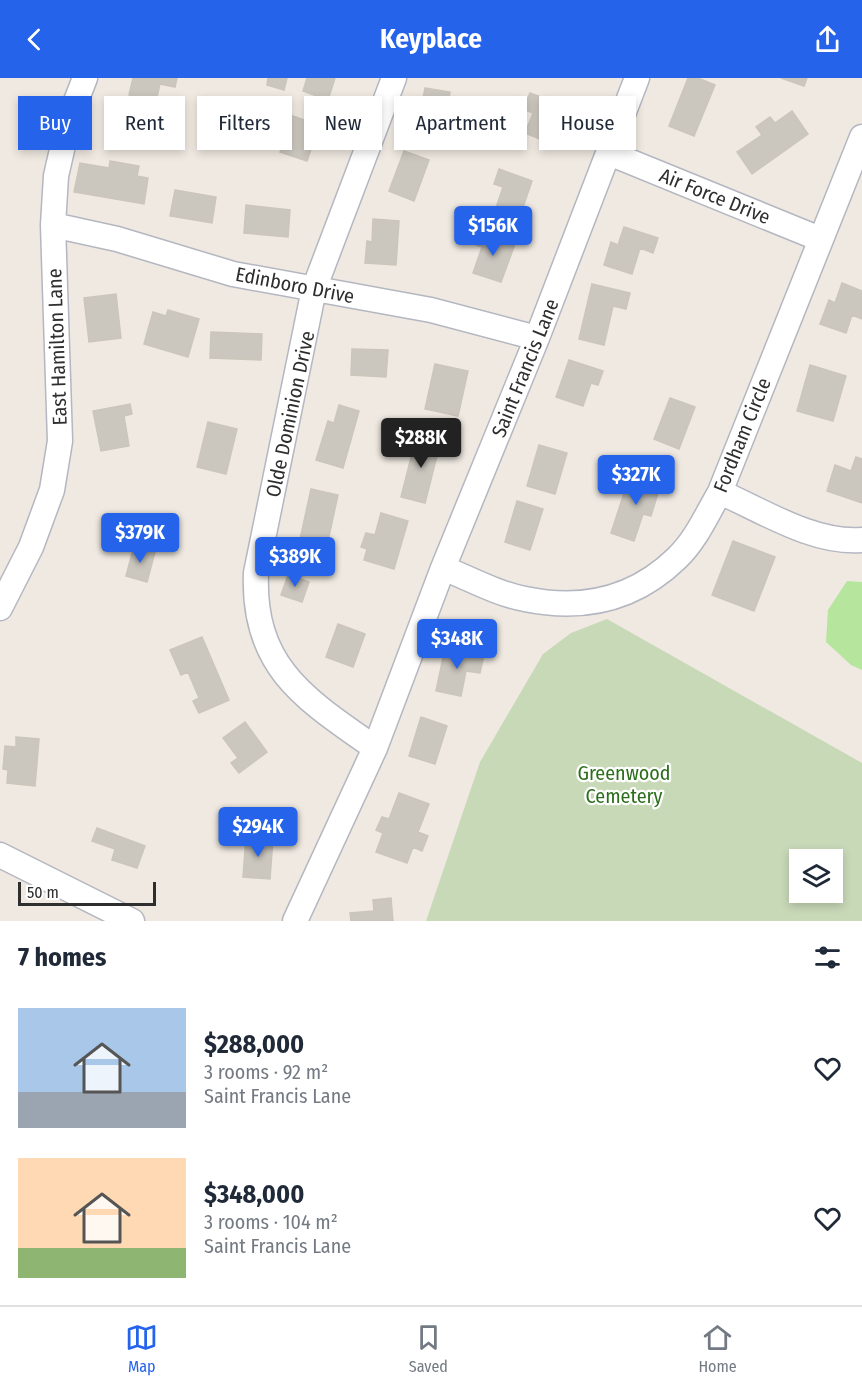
<!DOCTYPE html>
<meta charset="utf-8">
<style>
:root{--surface:#fff;--page:#f2f2f3;--text:#1f2937;--muted:#747a83;--line:#e0e1e3;--accent:#2563eb}
body{margin:0;font-family:"Fira Sans Condensed",sans-serif;background:var(--page);color:var(--text);height:100vh;display:flex;flex-direction:column;font-size:22px;white-space:nowrap}
*{box-sizing:border-box;margin:0}
p{font-size:20px;color:var(--muted)}
.icon{flex:none;width:33px;height:33px;fill:none;stroke:currentColor;stroke-width:2;stroke-linecap:round;stroke-linejoin:round}
.map{position:relative;height:843px;overflow:hidden}
.drawer{display:flex;flex-direction:column;background:var(--surface);flex:1}
.drawer>*{flex:none}
.hud{position:absolute;left:18px;top:18px;width:826px;height:54px;display:flex;gap:12px}
.buttons{position:absolute;left:789px;top:771px;display:grid;gap:12px}
.buttons a{display:grid;place-items:center;width:54px;height:54px;border-radius:0px;background:var(--surface);box-shadow:0 3px 9px #0003;font-size:30px}
.scale{position:absolute;left:18px;bottom:15px;width:138px;box-sizing:border-box;padding-left:6px;border:3px solid #2e2e2e;border-top:0;font-size:16px;line-height:21px;white-space:nowrap;color:#2e2e2e;-webkit-text-stroke:4px #fff;paint-order:stroke}
.price{position:absolute;translate:-50% -51px;padding:0 14px;border-radius:6px;background:var(--accent);color:#fff;font-size:20px;line-height:39px;filter:drop-shadow(0 2px 3px #0008)}
.price::after{content:'';position:absolute;left:50%;top:36px;width:18px;height:14px;margin-left:-9px;background:inherit;clip-path:polygon(0 0,100% 0,50% 100%)}
.price.on{background:#222;color:#fff}
ul{padding:0;list-style:none}
li{display:flex;align-items:center;gap:18px;height:150px;padding:0 18px}
li span{display:grid;place-items:center;flex:none;width:168px;height:120px;border-radius:0px;color:#555}
li>.icon{margin-inline-start:auto}
span .icon{width:72px;height:72px;fill:#fffc;stroke-width:1}
li b{font-size:26px}
h2{display:flex;justify-content:space-between;align-items:center;height:72px;padding:0 18px;font-size:26px}
.tag{padding:0 21px;border-radius:0px;background:var(--surface);box-shadow:0 3px 9px #0003;font-size:21px;line-height:54px}
.tag.on{background:var(--accent);color:#fff}
header{display:flex;justify-content:space-between;align-items:center;height:78px;padding:0 18px;background:var(--accent);color:#fff;font-size:27px;font-weight:700}
.menu{display:flex;justify-content:space-around;align-items:center;height:84px;border-top:2px solid var(--line);background:var(--surface);font-size:16px;color:var(--muted)}
.menu a{display:grid;justify-items:center;gap:3px}
.menu .on{color:var(--accent)}
.map>svg:first-child{display:block}
</style>
<header><svg class="icon" aria-label="back" viewBox="0 0 24 24"><path d="M15 5l-7 7 7 7"/></svg>Keyplace<svg class="icon" aria-label="share" viewBox="0 0 24 24"><path d="M12 15V3M7 8l5-5 5 5M5 13v7h14v-7"/></svg></header>
<div class="map">
<svg width="862" height="843" viewBox="0 0 862 843">
<rect width="100%" height="100%" fill="#efe9e1"/>
<path fill="#b6e59e" d="M847,503L862,504V592L851,587L826,564L828,532Z"/>
<path fill="#c8d9b8" fill-rule="evenodd" d="M607,541L862,685V843H426L480,684L543,576L571,555ZM800,782H832V814H800Z"/>
<path fill="#cbc7bf" stroke="#cbc5ba" stroke-width="1.5" d="M133,0H177L175,9L160,6L156,23L129,17Z
M268,0H287L284,12L267,7Z
M307,0H335L328,22L303,13Z
M688,0H698L715,7L694,58L669,48Z
M781,0H807L804,8Z
M425,10L450,14L443,56L417,52Z
M530,15L565,28L550,65L525,55L533,35L523,31Z
M792,33L808,56L752,96L737,74L762,57L756,49L770,39L775,45Z
M287,36L319,47L307,83L280,74L288,54L282,51Z
M404,73L429,82L414,123L389,113Z
M110,83L139,88L137,98L148,100L144,126L74,114L80,85L109,90Z
M499,91L532,103L519,141L495,133L503,109L494,106Z
M175,112L216,119L212,145L170,138Z
M246,127L290,132L288,159L244,155Z
M373,141L399,143L396,187L365,185L367,163L372,164Z
M624,149L658,160L653,175L640,170L632,196L604,187L611,164L618,167Z
M481,154L515,166L501,204L473,195L482,169L476,167Z
M842,205L862,213V241L852,237L846,255L820,246L829,222L835,225Z
M592,206L630,215L626,231L613,228L604,267L579,261Z
M116,216L121,260L89,264L84,220Z
M168,232L199,241L188,279L144,266L153,234L166,238Z
M211,254L262,256L261,282L210,280Z
M352,271L388,272L386,299L351,297Z
M569,282L603,293L598,307L591,305L583,328L556,319Z
M435,286L468,293L458,338L425,331Z
M810,287L846,298L833,343L797,333Z
M670,320L695,329L679,371L654,361Z
M130,326L132,336L124,338L129,368L101,373L93,333Z
M339,327L359,333L343,390L316,382L328,343L334,345Z
M208,344L237,351L226,396L197,389Z
M417,356L441,362L425,425L401,419Z
M539,367L567,375L555,416L527,408Z
M856,379L862,381V425L827,413L835,387L851,393Z
M630,397L649,403L651,398L662,402L651,438L643,436L634,463L611,455Z
M311,411L338,417L326,472L299,466Z
M517,423L543,431L530,472L505,464Z
M381,435L408,443L394,491L364,482L367,471L361,469L366,455L375,457Z
M733,463L775,479L754,533L712,517Z
M134,468L155,474L147,504L126,498Z
M288,497L309,504L302,524L281,517Z
M338,546L365,556L353,589L326,579Z
M202,559L229,622L199,635L193,623L199,620L188,594L181,597L170,572Z
M445,570L484,577L480,595L466,593L461,618L436,613Z
M421,639L447,648L435,686L409,678Z
M245,644L267,674L239,695L231,685L238,680L223,660Z
M16,659L39,661L35,708L7,705L8,692L3,691L5,668L16,669Z
M399,715L429,726L418,754L428,758L422,773L413,769L407,785L376,774L383,755L376,752L382,739L389,741Z
M97,750L145,768L137,790L112,782L115,771L92,763Z
M246,759L273,761L270,801L243,799Z
M391,820L393,843H351L350,835L374,833L373,822Z"/>
<g fill="none" stroke-linecap="round" stroke-linejoin="round">
<g stroke="#b4b7c1" stroke-width="27">
<path id="minor" d="M609,75L820,161
M53,147L117,161L233,196L431,232L537,260
M720,414C763,433 814,466 862,462
M443,490C469,500 497,516 525,521C583,533 634,522 677,480C696,462 707,436 720,414L862,59
M0,530L31,469L52,412L60,363L53,147L56,98L69,41L85,0
M375,670C305,621 252,589 256,495L314,211L394,0
M0,777L132,843
M295,843L375,670L443,490L537,260L637,0"/>
</g>
<use href="#minor" stroke="#fff" stroke-width="24"/>
</g>
<g text-anchor="middle" stroke-width="4.5" stroke-linejoin="round" paint-order="stroke">
<g font-size="20" fill="#2e2e2e" stroke="#fff">
<text transform="translate(715 118) rotate(22)" y="7">Air Force Drive</text>
<text transform="translate(295 207) rotate(11)" y="7">Edinboro Drive</text>
<text transform="translate(57 269) rotate(-92)" y="7">East Hamilton Lane</text>
<text transform="translate(525 290) rotate(-68)" y="7">Saint Francis Lane</text>
<text transform="translate(290 336) rotate(-78)" y="7">Olde Dominion Drive</text>
<text transform="translate(742 357) rotate(-68)" y="7">Fordham Circle</text>
</g>
<g font-size="20" fill="#2c6e1b" stroke="#fff">
<text x="624" y="702">Greenwood<tspan x="624" dy="23">Cemetery</tspan></text>
</g>
</g>
</svg>
<div class="buttons">
<a><svg class="icon" aria-label="layers" viewBox="0 0 24 24"><path d="M12 4l9 5-9 5-9-5zM3 14l9 5 9-5"/></svg></a>
</div>
<div class="scale">50 m</div>
<b class="price" style="left:493px;top:179px">$156K</b>
<b class="price on" style="left:421px;top:391px">$288K</b>
<b class="price" style="left:636px;top:428px">$327K</b>
<b class="price" style="left:140px;top:486px">$379K</b>
<b class="price" style="left:295px;top:510px">$389K</b>
<b class="price" style="left:457px;top:592px">$348K</b>
<b class="price" style="left:258px;top:780px">$294K</b>
<div class="hud">
<a class="tag on">Buy</a>
<a class="tag">Rent</a>
<a class="tag">Filters</a>
<a class="tag">New</a>
<a class="tag">Apartment</a>
<a class="tag">House</a>
</div>
</div>
<section class="drawer">
<h2>7 homes<svg class="icon" aria-label="filters" viewBox="0 0 24 24"><path d="M4 7h16M4 17h16"/><circle cx="9" cy="7" r="2"/><circle cx="15" cy="17" r="2"/></svg></h2>
<ul>
<li><span style="background:linear-gradient(#a9c7e8 70%,#9aa5b1 0)"><svg class="icon" aria-label="home" viewBox="0 0 24 24"><path d="M3 11l9-7 9 7M6 9v11h12V9"/></svg></span><div><b>$288,000</b><p>3 rooms · 92 m²</p><p>Saint Francis Lane</p></div><svg class="icon" aria-label="heart" viewBox="0 0 24 24"><path d="M12 20l-8-8c-3-5 5-10 8-4 3-6 11-1 8 4z"/></svg></li>
<li><span style="background:linear-gradient(#ffd9b3 75%,#8fb573 0)"><svg class="icon" aria-label="home" viewBox="0 0 24 24"><path d="M3 11l9-7 9 7M6 9v11h12V9"/></svg></span><div><b>$348,000</b><p>3 rooms · 104 m²</p><p>Saint Francis Lane</p></div><svg class="icon" aria-label="heart" viewBox="0 0 24 24"><path d="M12 20l-8-8c-3-5 5-10 8-4 3-6 11-1 8 4z"/></svg></li>
</ul>
</section>
<nav class="menu">
<a class="on"><svg class="icon" aria-label="map" viewBox="0 0 24 24"><path d="M3 6l6-2 6 2 6-2v14l-6 2-6-2-6 2zM9 4v14M15 6v14"/></svg>Map</a>
<a><svg class="icon" aria-label="saved" viewBox="0 0 24 24"><path d="M7 4h10v16l-5-4-5 4z"/></svg>Saved</a>
<a><svg class="icon" aria-label="home" viewBox="0 0 24 24"><path d="M3 11l9-7 9 7M6 9v11h12V9"/></svg>Home</a>
</nav>
